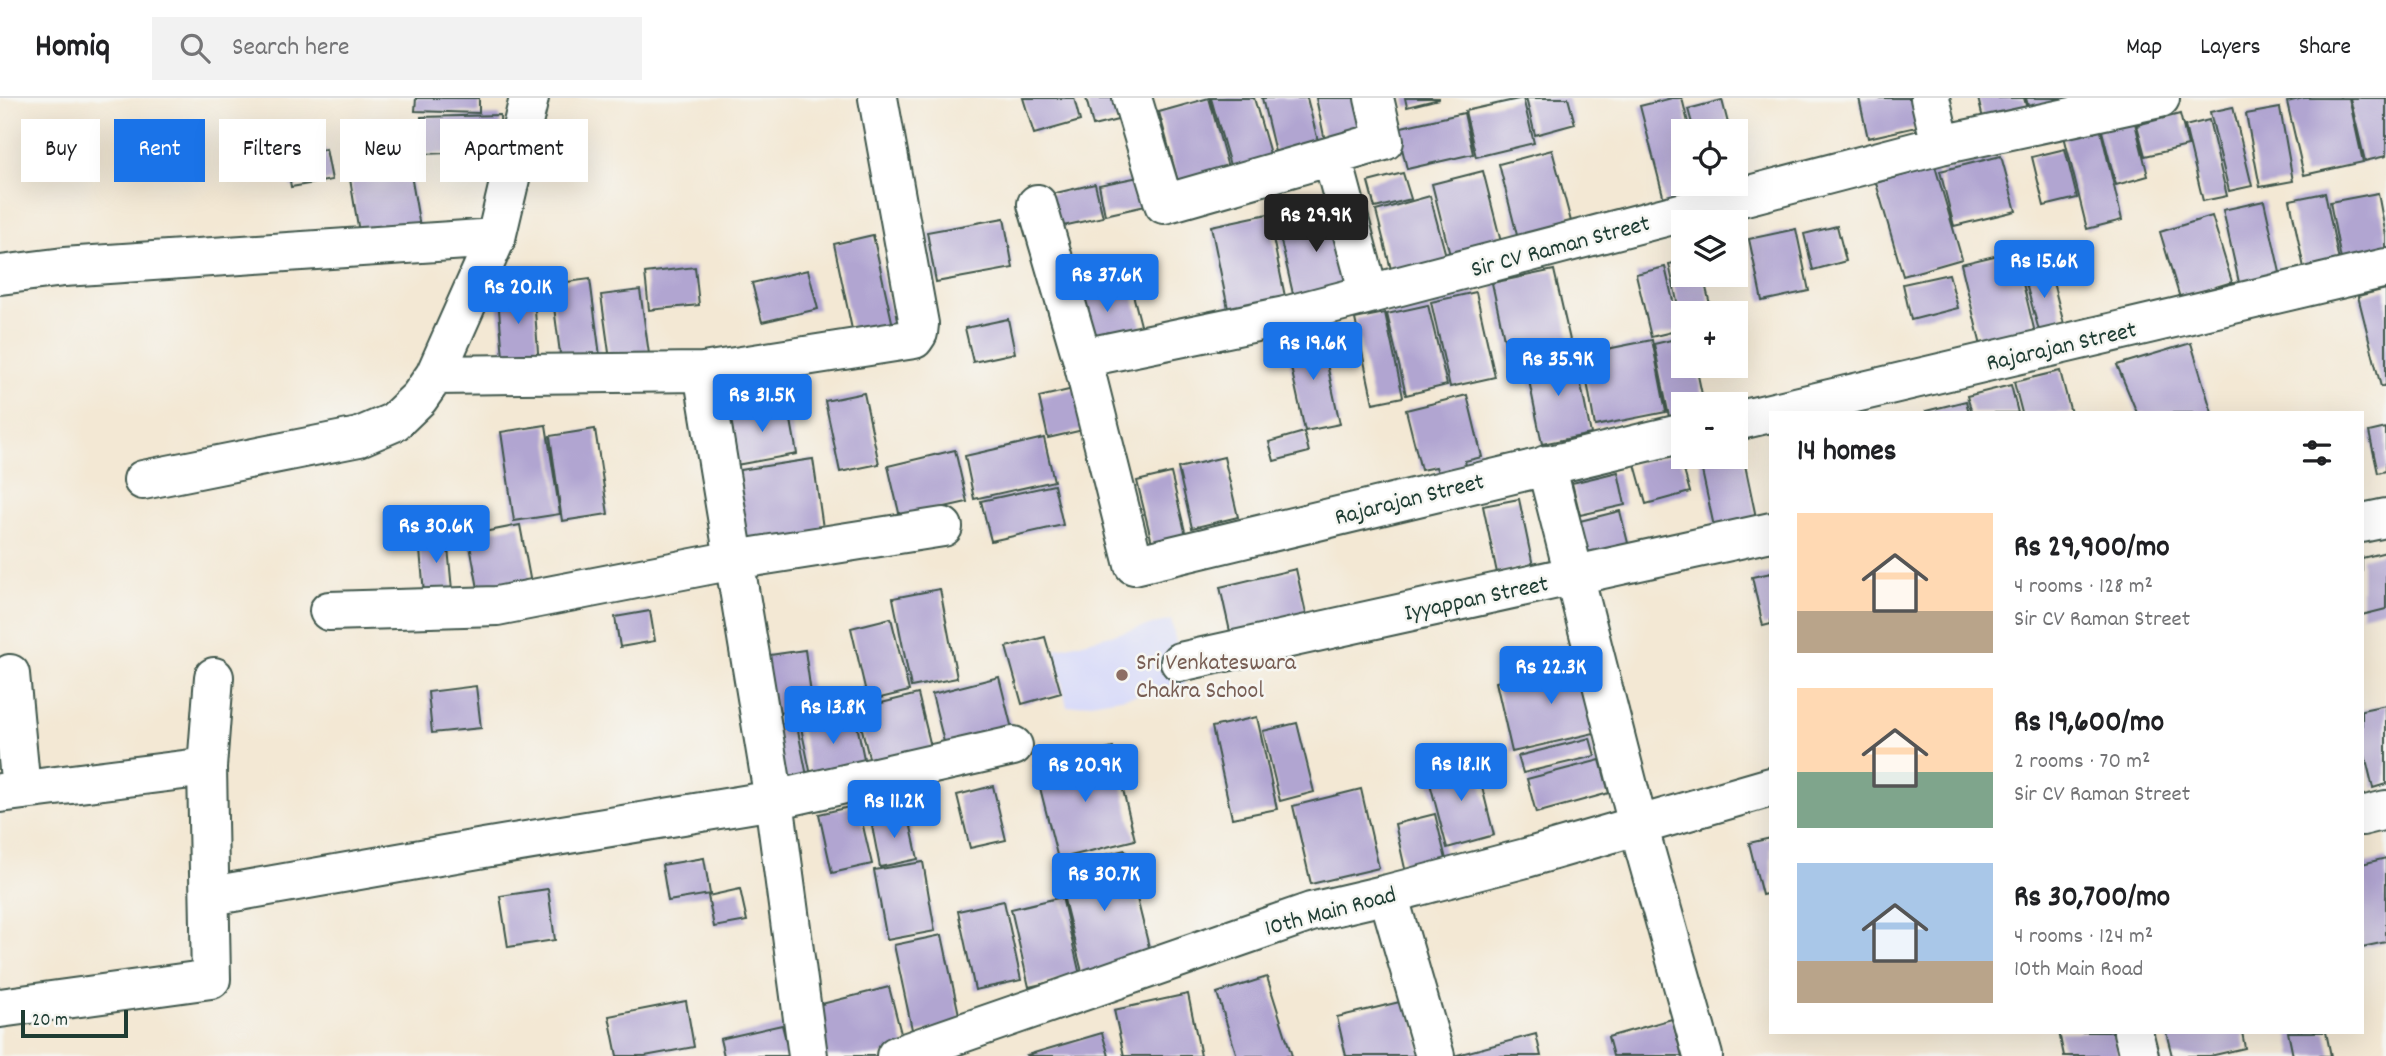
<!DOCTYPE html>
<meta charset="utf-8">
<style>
:root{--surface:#fff;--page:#f2f2f2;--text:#202124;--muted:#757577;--line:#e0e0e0;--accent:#1a73e8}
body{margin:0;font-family:Dekko,sans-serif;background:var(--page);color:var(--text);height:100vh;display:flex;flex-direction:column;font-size:26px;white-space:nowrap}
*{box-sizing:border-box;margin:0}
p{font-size:23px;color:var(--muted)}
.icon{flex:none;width:38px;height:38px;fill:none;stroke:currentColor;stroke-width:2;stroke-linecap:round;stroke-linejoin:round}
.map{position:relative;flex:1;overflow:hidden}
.drawer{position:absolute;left:1769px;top:313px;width:595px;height:623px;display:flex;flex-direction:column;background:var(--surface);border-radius:0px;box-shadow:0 7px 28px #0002}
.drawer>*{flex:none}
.guide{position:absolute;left:21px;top:21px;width:665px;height:63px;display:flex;gap:14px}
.tools{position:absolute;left:1671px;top:21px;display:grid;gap:14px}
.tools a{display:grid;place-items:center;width:77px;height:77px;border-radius:0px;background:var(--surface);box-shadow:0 7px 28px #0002;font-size:35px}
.scale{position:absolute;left:21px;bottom:18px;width:107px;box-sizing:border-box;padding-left:7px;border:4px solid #1f3d34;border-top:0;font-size:19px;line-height:24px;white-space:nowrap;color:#1f3d34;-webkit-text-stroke:5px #f6f6f2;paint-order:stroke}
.price{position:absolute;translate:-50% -60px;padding:0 16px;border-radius:7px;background:var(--accent);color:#fff;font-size:23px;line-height:46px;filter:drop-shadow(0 2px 4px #0008)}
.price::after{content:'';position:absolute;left:50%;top:42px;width:21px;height:16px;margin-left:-10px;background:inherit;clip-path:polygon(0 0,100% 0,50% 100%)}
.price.current{background:#222;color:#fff}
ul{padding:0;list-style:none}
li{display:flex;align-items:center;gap:21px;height:175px;padding:0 28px}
li span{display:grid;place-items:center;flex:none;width:196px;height:140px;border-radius:0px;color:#555}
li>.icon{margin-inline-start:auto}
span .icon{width:84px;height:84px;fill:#fffc;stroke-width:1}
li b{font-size:30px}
h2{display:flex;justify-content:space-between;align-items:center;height:84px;padding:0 28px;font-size:30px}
.tag{padding:0 24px;border-radius:0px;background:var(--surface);box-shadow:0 7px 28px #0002;font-size:24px;line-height:63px}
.tag.current{background:var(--accent);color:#fff}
header{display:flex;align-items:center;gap:42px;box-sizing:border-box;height:98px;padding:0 35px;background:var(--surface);border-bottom:2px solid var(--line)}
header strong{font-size:33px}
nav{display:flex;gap:38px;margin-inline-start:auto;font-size:24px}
.search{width:490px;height:63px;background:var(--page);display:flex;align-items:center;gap:18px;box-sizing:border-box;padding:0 24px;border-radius:0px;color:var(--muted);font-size:26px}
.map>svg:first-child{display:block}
</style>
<header>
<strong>Homiq</strong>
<div class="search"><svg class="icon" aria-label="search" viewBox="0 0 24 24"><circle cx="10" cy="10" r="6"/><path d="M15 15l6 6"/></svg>Search here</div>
<nav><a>Map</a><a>Layers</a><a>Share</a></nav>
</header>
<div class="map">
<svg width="2386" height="958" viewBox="0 0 2386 958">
<rect width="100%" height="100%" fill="#f6f6f2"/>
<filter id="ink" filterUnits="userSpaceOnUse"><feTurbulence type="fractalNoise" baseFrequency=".0143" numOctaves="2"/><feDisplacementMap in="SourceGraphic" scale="14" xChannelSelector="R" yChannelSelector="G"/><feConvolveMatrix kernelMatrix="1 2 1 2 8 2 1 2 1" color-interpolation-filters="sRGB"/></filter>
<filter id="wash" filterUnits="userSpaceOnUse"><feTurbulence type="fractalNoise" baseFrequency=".00686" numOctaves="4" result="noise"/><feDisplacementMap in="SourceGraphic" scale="28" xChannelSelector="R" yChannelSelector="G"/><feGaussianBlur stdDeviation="1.57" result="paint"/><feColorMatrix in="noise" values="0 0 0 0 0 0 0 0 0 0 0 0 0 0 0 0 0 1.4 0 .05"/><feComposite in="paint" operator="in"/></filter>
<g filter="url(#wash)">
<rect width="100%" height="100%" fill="#f3e8d4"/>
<path fill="#d5d8f9" d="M1171,522L1186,589L1067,609L1055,551Z"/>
<g id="blocks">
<path fill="#b1a5d1" d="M416,0H479V15L415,13Z
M1023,0H1074L1080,23L1034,36Z
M1086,0H1121L1126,20L1093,28Z
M1209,0L1232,84L1182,98L1159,14Z
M1211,0H1254L1275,73L1235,85Z
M1262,0H1307L1318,43L1275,54Z
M1316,0H1360L1367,34L1325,43Z
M1405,0H1439V1L1407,9Z
M1523,0L1534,45L1476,59L1465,13Z
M1526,0H1568L1575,26L1535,37Z
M1672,0H1682L1690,33H1684V86H1704L1708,102L1667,113L1640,8Z
M1859,0H1919L1925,27L1868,40Z
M1978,0H2024L2029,18L1985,29Z
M2026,0H2099L2032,23Z
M2304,0H2349L2363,64L2304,77L2287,4Z
M2350,0H2386V58L2365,63Z
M1722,2L1730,33H1694L1688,11Z
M2233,9L2252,88L2229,93L2210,14Z
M2280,10L2293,83L2260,89L2246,16Z
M1464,15L1473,56L1407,71L1397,30Z
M2180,16L2188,48L2145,58L2137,27Z
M500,17L501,53L422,56L421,19Z
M2134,21L2148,78L2116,87L2101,29Z
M2209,22L2227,98L2203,103L2185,28Z
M2100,29L2122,122L2087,131L2064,38Z
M326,51L332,82L291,89L286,58Z
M2065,51L2077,100L2044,108L2032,59Z
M1552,52L1573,131L1519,145L1499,66Z
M2001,58L2016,113L1954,128L1940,73Z
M1935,68L1962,161L1903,178L1876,85Z
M410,71L420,129L360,140L350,81Z
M1483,73L1502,148L1451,161L1432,86Z
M1403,75L1411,101L1375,110L1368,84Z
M1144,78L1150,107L1105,117L1099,87Z
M1095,86L1103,119L1054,130L1047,97Z
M2325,95L2340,168L2305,175L2290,102Z
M2378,95L2386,138V164L2343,172L2330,104Z
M1430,98L1449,169L1394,183L1376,113Z
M1335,102L1357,194L1296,209L1275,117Z
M2264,103L2283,188L2242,198L2223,112Z
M1268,116L1288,213L1231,225L1211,128Z
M2212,118L2232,184L2180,200L2160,134Z
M1004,120L1013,170L936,184L927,134Z
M1837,128L1846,163L1813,172L1804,136Z
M1796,131L1809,193L1762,203L1749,141Z
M873,137L893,228L853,236L834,146Z
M2015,153L2037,243L1983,256L1961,166Z
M1684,163V177H1703L1712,215H1684L1682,227L1669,166Z
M695,169L699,207L649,212L645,175Z
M1665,169L1680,232L1651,239L1636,176Z
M2049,169L2065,230L2040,236L2023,175Z
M808,172L818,211L762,224L752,185Z
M1554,172L1572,251L1509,264L1492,185Z
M1949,176L1958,210L1911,222L1903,186Z
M1128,177L1144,239L1086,254L1070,192Z
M590,181L600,258L561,263L551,186Z
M533,185L539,268L504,271L497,188Z
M2386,191V287L2381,289L2358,198Z
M640,192L650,263L611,269L601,197Z
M1476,194L1495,279L1450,289L1431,204Z
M1428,207L1447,287L1406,297L1387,216Z
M1385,215L1403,299L1373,305L1355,221Z
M1008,221L1015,255L973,264L965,230Z
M1320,234L1340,326L1305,333L1285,242Z
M1684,239V268H1696L1704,306H1684V331L1672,333L1654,246Z
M1652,242L1666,314L1595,328L1582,256Z
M2191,245L2212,315H2137L2117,267Z
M1574,253L1591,336L1542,346L1525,263Z
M2060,273L2071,315H2022L2014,284Z
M2011,287L2018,315H1972L1967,298Z
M1086,288L1096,329L1048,340L1039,299Z
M864,295L879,366L840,374L825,303Z
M1467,297L1482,359L1465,363L1468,375L1440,381L1436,369L1421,372L1406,312Z
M1966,303L1969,315H1927L1926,313Z
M788,305L797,356L736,367L727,317Z
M546,327L560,416L514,423L501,334Z
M2386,330V373L2378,375L2369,334Z
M595,331L608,416L562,423L550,338Z
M1304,334L1309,354L1274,363L1269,344Z
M1044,340L1054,383L974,401L965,358Z
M1740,343L1758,429L1716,438L1699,359H1736V344Z
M955,352L967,404L900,419L888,368Z
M1679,355L1690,394L1646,406L1635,366Z
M1224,359L1238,419L1192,430L1178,370Z
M813,361L824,437L744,449L733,373Z
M1618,374L1625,407L1580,417L1572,385Z
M1171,375L1188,446L1154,453L1137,383Z
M1054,387L1063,427L991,443L981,403Z
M1519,401L1533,468L1497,475L1483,408Z
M1620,413L1629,449L1584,459L1576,424Z
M520,427L532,491L480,501L468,437Z
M447,439L452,492L424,495L419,442Z
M2386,454V511L2362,517V460Z
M1296,471L1307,520L1231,538L1220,489Z
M1771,475V526L1763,528L1752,479Z
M940,491L957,580L911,589L893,500Z
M650,513L655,543L620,549L615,519Z
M891,520L909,593L868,603L851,530Z
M1045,539L1061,595L1022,606L1006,549Z
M805,552L813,610L764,617L756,559Z
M1590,562L1607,632L1512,654L1496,584Z
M999,579L1014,639L947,656L932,596Z
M476,588L481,630L432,635L428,594Z
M918,596L934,661L873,676L857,611Z
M2386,607V686L2373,690L2362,645V612Z
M853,608L867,675L813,687L799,620Z
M1257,619L1277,711L1232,720L1212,629Z
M796,623L809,688L776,695L763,630Z
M1297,625L1314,694L1280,703L1263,633Z
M1590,640L1595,658L1523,675L1518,658Z
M1113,650L1135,742L1058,761L1035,670Z
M1475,661L1494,737L1447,750L1427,674Z
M1600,662L1609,695L1536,715L1527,681Z
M993,688L1006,742L970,750L957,697Z
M1361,691L1379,770L1311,786L1293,708Z
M858,707L872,766L832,775L819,716Z
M908,715L918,761L880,769L871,723Z
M1435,716L1449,774L1408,784L1395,726Z
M1771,740V795L1762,797L1749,745Z
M1125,752L1152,861L1083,878L1056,769Z
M704,760L710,796L668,803L662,767Z
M2386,760V844L2362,849V766Z
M923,764L935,833L887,842L874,772Z
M548,791L555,842L508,849L500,798Z
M740,791L747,823L714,829L708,798Z
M1062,799L1080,877L1029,889L1011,811Z
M1004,803L1021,882L975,892L958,813Z
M942,837L961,926L913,936L894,847Z
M1267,879L1292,958H1237L1217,895Z
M889,889L905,951L877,958H819L806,910Z
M1188,896L1201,958H1124L1114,912Z
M1408,902L1422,958H1346L1337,919Z
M686,903L694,949L645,958H617L609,918Z
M1672,921L1682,958H1613L1608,939Z
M782,927L790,958H724L720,941Z
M2059,934H2114L2119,958H2064Z
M2166,934H2242L2245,950L2210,958H2172Z
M2288,934H2326L2331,958H2293Z
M1102,935L1109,958H1028L1027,957Z
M1536,936L1541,958H1457V957Z"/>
</g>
</g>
<g filter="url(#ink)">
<use href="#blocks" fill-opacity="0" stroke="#3f574c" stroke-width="2"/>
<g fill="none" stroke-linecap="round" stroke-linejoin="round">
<g stroke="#3f574c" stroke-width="42">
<path id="street" d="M529,0L496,140L435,277L703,274L774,702L808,958
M1132,0L1164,106L1384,43L1374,0
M1930,0L1941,47
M1332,58L1369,196
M1037,106L1082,260L1134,467L1684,335
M0,177L64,169L496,140
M1082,260L1285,218L1941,47L2160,0
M703,274L914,241L918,235L919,226L878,0
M1736,323L2386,170
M1546,367L1638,727L1703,958
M143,382L359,339L394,324L419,300L435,277
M2362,425L2386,420
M329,513L497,508L734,462L943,429
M1180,564L1771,434
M10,576L21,692
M0,695L207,669
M2362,718L2386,712
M1388,796L1435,958
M211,798L484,750L774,702L1013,648
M0,910L211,881L207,669L214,579
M2133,934L2139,958
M896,958L1311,814L1388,796L1526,760L1771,689"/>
</g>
<use href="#street" stroke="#fff" stroke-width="38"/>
</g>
</g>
<circle fill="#8d6e63" stroke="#f6f6f2" stroke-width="2.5" cx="1122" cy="577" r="7"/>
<g text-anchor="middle" stroke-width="5" stroke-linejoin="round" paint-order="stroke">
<g font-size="24" fill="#1f3d34" stroke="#f6f6f2">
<text transform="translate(1560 147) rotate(-15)" y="8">Sir CV Raman Street</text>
<text transform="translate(2061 247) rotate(-13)" y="8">Rajarajan Street</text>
<text transform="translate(1409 400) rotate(-14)" y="8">Rajarajan Street</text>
<text transform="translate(1476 499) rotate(-12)" y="8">Iyyappan Street</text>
<text transform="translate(1330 812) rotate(-15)" y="8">10th Main Road</text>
</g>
<g font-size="24" fill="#785e54" stroke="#f6f6f2" text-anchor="start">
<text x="1136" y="571">Sri Venkateswara<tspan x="1136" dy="28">Chakra School</tspan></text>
</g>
</g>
</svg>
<div class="tools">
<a><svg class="icon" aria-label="locate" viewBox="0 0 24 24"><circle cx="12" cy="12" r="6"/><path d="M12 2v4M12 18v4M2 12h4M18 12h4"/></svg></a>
<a><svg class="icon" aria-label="layers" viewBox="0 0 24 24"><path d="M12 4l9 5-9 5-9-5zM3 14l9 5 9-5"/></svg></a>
<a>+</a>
<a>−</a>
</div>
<div class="scale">20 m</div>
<b class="price current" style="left:1316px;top:156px">Rs 29.9K</b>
<b class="price" style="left:2044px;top:202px">Rs 15.6K</b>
<b class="price" style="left:1107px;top:216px">Rs 37.6K</b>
<b class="price" style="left:518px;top:228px">Rs 20.1K</b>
<b class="price" style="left:1313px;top:284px">Rs 19.6K</b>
<b class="price" style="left:1558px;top:300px">Rs 35.9K</b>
<b class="price" style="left:762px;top:336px">Rs 31.5K</b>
<b class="price" style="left:436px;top:467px">Rs 30.6K</b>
<b class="price" style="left:1551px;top:608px">Rs 22.3K</b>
<b class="price" style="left:833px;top:648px">Rs 13.8K</b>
<b class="price" style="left:1461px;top:705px">Rs 18.1K</b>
<b class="price" style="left:1085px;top:706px">Rs 20.9K</b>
<b class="price" style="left:894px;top:742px">Rs 11.2K</b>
<b class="price" style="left:1104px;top:815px">Rs 30.7K</b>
<div class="guide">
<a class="tag">Buy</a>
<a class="tag current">Rent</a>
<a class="tag">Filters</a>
<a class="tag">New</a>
<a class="tag">Apartment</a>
</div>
<section class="drawer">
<h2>14 homes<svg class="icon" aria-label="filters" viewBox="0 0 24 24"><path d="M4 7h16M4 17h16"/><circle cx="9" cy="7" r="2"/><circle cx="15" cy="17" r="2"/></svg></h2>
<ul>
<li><span style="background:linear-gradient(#ffd9b3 70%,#b9a48a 0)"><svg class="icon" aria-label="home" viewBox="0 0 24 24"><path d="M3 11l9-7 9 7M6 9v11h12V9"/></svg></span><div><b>Rs 29,900/mo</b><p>4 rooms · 128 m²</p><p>Sir CV Raman Street</p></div></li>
<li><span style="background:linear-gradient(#ffd9b3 60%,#7fa58c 0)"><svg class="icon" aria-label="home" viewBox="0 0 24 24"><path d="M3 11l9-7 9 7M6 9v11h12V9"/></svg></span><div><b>Rs 19,600/mo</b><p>2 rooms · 70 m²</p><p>Sir CV Raman Street</p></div></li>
<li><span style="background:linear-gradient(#a9c7e8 70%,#b9a48a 0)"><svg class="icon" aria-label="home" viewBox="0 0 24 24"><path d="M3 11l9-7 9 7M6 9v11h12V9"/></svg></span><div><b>Rs 30,700/mo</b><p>4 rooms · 124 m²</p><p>10th Main Road</p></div></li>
</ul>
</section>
</div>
